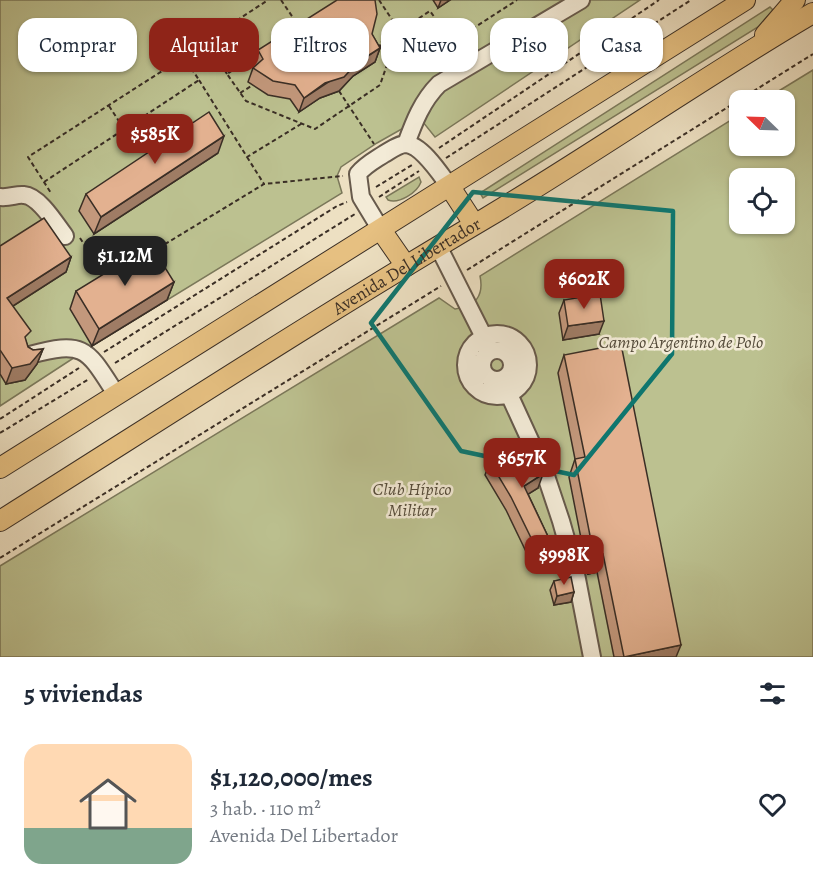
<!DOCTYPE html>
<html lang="es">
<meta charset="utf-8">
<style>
:root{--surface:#fff;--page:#f6f6f7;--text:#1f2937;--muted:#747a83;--accent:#8f2418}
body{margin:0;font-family:Alegreya,serif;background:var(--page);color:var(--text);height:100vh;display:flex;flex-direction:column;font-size:22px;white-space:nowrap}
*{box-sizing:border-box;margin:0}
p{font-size:20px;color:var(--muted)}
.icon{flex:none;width:33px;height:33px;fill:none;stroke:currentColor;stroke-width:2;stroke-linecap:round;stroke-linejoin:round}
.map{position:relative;height:657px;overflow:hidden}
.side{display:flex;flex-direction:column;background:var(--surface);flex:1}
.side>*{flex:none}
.hud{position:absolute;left:18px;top:18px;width:777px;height:54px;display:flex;gap:12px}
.needle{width:39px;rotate:293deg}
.fabs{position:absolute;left:729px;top:90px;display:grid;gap:12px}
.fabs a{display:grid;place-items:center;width:66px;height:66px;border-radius:12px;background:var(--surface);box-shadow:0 2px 4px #0004;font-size:30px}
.price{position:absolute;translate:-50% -51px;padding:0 14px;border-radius:12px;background:var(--accent);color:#fff;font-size:20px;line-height:39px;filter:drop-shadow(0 2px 3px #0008)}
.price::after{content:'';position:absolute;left:50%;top:36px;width:18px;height:14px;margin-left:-9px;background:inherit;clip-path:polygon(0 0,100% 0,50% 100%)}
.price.current{background:#222;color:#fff}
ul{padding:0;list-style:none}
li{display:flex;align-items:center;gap:18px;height:150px;padding:0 24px}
li span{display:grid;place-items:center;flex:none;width:168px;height:120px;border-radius:18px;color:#555}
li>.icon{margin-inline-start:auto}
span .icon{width:72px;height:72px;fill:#fffc;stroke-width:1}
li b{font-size:26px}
h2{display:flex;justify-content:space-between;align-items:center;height:72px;padding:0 24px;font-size:26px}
.chip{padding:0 21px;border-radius:18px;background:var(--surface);box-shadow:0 2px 4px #0004;font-size:21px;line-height:54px}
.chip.current{background:var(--accent);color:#fff}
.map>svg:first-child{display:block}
</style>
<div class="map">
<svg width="813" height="657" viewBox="0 0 813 657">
<rect width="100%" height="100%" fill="#ede0c2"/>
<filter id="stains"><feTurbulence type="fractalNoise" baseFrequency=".00333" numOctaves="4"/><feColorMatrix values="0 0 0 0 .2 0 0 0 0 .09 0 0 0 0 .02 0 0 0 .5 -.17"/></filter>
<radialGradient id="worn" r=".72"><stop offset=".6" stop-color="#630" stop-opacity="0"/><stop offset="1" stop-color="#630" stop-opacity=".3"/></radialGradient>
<path fill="#bcc190" stroke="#7b785a" stroke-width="1.5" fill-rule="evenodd" d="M0,0H640L435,137L423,122L407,126L377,143L341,167L337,176L342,193L92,346L0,406Z
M770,7L773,10L758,27L483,198L480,193Z
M813,70V657H0V566L439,298L455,309C476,307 484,295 480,276L739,115L740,146H784V100H764ZM740,178H784V224H740Z
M419,177L421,182C417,193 399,204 388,200L386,197Z"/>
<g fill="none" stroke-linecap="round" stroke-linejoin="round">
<g stroke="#675a4c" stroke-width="20">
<path id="minor" d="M406,144C414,122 422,101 439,84L581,0
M0,197C11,198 16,194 24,195C39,196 56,224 65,236
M381,230L361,197L358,174C365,165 375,160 384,154C391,150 399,144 406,144C422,145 441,175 450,187
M438,246L491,351
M466 365a31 31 0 1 1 62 0a31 31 0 1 1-62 0Z
M482 365a15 15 0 1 1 30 0a15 15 0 1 1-30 0Z
M30,355C85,340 87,349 116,394
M502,379L545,473L561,521L576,574L592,657"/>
</g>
<g stroke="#3a2e25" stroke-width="22">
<g id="major">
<path d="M765,35L795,0"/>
<path d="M450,187L474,224"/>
<path d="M381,230L406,266"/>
<path d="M0,468L745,0"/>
<path id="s1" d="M0,521C162,419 322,315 486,218C597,152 702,78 813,13"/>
</g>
</g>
<path stroke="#3a2e25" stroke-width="2" stroke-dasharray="4.5 3" stroke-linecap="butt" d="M281,0L298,25
M379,0L399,30
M257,54L227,74L246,101L315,129L380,85L389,59L379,44L430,11L452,42L517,0
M227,74L207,40L268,0
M199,80L247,157L301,124
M339,91L374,144
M240,93L253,85
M109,106L124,129
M439,148L659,0
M247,157L264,184
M446,158L691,0
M44,182L199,80L184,57L28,157L51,193
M376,187L412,165
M379,197L419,171
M80,238L105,277
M152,252L264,184L343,176
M467,270L813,54
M104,352L337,206L347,202
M115,363L355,214
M0,419L79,368
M0,433L89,379
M0,558L441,286"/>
<use href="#minor" stroke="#f3ebd7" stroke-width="16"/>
<use href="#major" stroke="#e6c081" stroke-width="20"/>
</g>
<path fill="#c3987c" stroke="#3a2e25" stroke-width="1.5" d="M433,0H450L438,8Z
M372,34L380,48L375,62L353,76L339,91L320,98L299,112L290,99L268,95L248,82L253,68L254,67L253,64L258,50Z
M218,153L94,234L79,211L86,194Z
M0,246L71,257L66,272L13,306L28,347L33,350L43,349L37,364L25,380L6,384L0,374Z
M174,282L167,300L92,346L70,309L76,291Z
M564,300L599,334L563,340L559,313Z
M564,355L676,657H614L597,572L588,574L569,477L575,459L558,373Z
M490,462L538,488L528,494L552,545L548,559L533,566L506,510L485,475Z
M554,581L574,592L571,602L554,605L550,590Z"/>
<path fill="#9f7c65" stroke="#3a2e25" stroke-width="1.5" d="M441,0H450L438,8Z
M380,48L375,62L353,76L339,91L320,98L299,112L304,98Z
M224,136L218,153L94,234L101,217Z
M71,257L66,272L2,313L7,298Z
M174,282L167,300L92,346L99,329Z
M604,321L599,334L563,340L568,326Z
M43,349L37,364L25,380L6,384L12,368Z
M543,474L538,488L519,500L524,486Z
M552,545L548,559L533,566L538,552Z
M603,554L597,572L588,574L594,556Z
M574,592L571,602L554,605L557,596Z
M681,645L676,657H623H624Z"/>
<path fill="#e3b190" stroke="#3a2e25" stroke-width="1.5" d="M337,0H375L377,14L372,34L380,48L358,62L344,77L325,83L304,98L295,85L273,81L253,68L263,59L258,50Z
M209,112L224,136L101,217L86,194Z
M44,218L71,257L7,298L31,331L25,337L28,347L33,350L43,349L30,364L12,368L0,350V246Z
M151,245L174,282L99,329L76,291Z
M600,294L604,321L568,326L564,300Z
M621,344L681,645L624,657L603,554L594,556L575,459L585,457L564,355Z
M524,441L543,474L524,486L552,545L538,552L511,497L490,462Z
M571,577L574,592L557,596L554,581Z"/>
<path fill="none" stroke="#0f766e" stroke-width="4.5" stroke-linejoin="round" d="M473,192L673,211L672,354L574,475L461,451L371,323Z"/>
<g text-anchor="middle" stroke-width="5" stroke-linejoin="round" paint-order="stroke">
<g font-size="18" fill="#3a2e25" stroke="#f3ebd7">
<text dy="6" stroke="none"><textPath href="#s1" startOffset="480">Avenida Del Libertador</textPath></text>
</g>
<g font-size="18" font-style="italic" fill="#544b3a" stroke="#f3ebd7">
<text x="681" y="348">Campo Argentino de Polo</text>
<text x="412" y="495">Club Hípico<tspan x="412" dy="21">Militar</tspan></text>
</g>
</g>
<rect width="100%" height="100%" filter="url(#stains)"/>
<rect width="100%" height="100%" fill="url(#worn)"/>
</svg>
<div class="fabs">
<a><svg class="needle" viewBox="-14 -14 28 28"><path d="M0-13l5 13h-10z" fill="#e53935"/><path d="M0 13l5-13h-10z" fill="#747a83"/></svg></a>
<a><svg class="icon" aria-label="locate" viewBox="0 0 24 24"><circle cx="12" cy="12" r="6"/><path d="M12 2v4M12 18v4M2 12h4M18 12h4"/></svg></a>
</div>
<b class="price" style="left:155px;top:165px">$585K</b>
<b class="price current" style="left:125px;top:287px">$1.12M</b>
<b class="price" style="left:584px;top:310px">$602K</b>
<b class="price" style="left:522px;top:489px">$657K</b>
<b class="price" style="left:564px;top:586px">$998K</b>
<div class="hud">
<a class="chip">Comprar</a>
<a class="chip current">Alquilar</a>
<a class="chip">Filtros</a>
<a class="chip">Nuevo</a>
<a class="chip">Piso</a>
<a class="chip">Casa</a>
</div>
</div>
<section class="side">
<h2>5 viviendas<svg class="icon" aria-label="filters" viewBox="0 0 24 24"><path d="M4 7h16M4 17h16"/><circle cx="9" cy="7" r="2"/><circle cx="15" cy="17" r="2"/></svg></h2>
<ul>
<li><span style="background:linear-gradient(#ffd9b3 70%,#7fa58c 0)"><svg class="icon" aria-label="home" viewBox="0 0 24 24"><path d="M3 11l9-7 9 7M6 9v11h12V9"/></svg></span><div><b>$1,120,000/mes</b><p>3 hab. · 110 m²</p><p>Avenida Del Libertador</p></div><svg class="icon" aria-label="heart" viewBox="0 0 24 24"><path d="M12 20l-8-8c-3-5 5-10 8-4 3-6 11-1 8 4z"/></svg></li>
</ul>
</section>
